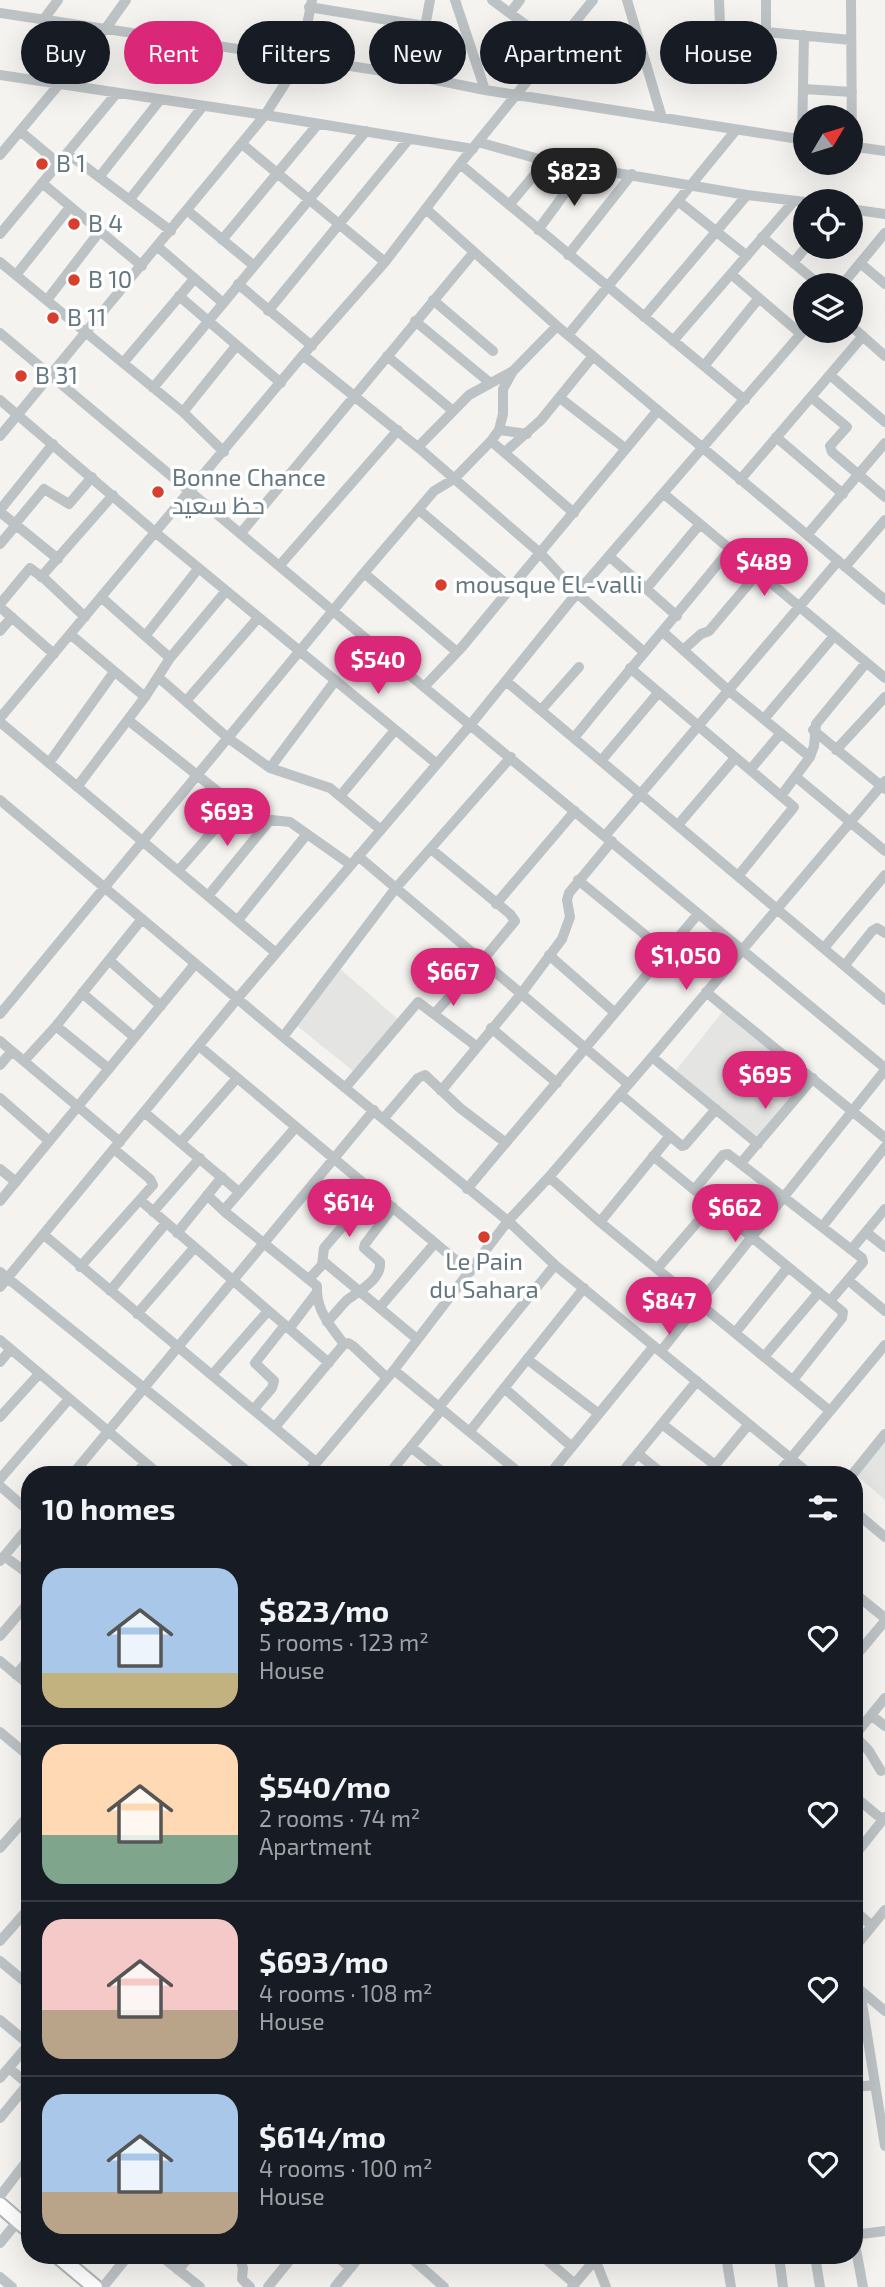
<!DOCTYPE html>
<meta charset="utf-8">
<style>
:root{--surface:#171b24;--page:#20242c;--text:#f1f3f6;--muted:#9ea1a6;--line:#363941;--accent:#db2777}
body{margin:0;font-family:"Exo 2",Cairo,sans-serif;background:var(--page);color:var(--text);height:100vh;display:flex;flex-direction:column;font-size:26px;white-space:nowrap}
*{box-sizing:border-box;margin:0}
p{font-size:23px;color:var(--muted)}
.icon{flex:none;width:38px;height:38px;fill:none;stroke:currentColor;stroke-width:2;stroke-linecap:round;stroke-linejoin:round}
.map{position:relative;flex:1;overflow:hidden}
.drawer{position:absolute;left:21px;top:1466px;width:842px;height:798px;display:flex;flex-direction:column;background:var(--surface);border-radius:28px;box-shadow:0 7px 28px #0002}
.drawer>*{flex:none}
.hud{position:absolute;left:21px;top:21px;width:844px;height:63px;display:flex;gap:14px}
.needle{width:46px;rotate:52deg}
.fabs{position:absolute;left:793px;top:105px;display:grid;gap:14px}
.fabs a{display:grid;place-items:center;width:70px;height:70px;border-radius:50%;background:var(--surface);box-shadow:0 7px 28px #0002;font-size:35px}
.price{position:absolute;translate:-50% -60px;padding:0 16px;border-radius:24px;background:var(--accent);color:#fff;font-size:23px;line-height:46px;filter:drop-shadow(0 2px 4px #0008)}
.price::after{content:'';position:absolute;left:50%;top:42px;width:21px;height:16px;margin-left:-10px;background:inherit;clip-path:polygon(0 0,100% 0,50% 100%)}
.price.active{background:#222;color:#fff}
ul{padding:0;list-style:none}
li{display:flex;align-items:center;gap:21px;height:175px;padding:0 21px}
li+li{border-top:2px solid var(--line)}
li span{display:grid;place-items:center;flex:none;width:196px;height:140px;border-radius:21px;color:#555}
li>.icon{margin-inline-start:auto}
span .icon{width:84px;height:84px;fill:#fffc;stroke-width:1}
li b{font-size:30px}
h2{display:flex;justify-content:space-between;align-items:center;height:84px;padding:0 21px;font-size:30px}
.pill{padding:0 24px;border-radius:32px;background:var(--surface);box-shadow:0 7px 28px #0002;font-size:24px;line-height:63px}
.pill.active{background:var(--accent);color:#fff}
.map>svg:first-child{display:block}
</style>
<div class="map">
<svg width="885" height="2287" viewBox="0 0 885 2287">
<rect width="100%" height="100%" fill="#f4f3f0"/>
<path fill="#e4e5e3" d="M339,968L399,1020L353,1071L296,1025Z
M723,1011L807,1081L760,1139L674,1073Z
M885,1439V1500L855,1474Z"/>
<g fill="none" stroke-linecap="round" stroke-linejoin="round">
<g stroke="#b0b6b8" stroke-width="18">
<path id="major" d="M0,2205L30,2231
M58,2256L95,2287"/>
</g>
<path stroke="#bdc2c4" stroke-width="10" d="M455,0L485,90
M492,0L556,47
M627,0L662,118
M719,0L720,24L723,30L762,37L766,32V0
M851,0L852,147
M309,7L425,26
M0,13L416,76L485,90L805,140
M510,13L520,0
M44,19L58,0
M766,32L851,40
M557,45L645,60
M0,75L265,115L473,149
M416,76L430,0
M804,89L852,92
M20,131L58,163
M802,139L804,35
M478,142L546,161L747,195L805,202
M242,144L385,262
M850,146L885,151
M67,153L171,231
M0,155L106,28L126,0
M460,164L745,400
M100,176L160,100
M42,183L142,266
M130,199L203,106
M678,201L747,256
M509,205L546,161
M426,209L557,326L885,600
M850,209L885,214
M188,211L253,265
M538,230L584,167
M0,234L116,94
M762,237L820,285
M222,240L318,124
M158,247L222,302
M568,255L632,174
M0,262L183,412L224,452
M793,263L806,247
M860,263L885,284
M731,274L801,334
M16,275L70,207
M238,284L312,346
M842,285L885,233
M179,296L281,383
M47,300L100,231
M433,300L493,351
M268,311L408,140
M644,317L747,195
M415,321L489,382
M850,325L885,356
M0,333L424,687L885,1068
M568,335L736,130
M673,341L794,201
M303,355L420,449L540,553L577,593L644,652
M387,356L452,410
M123,363L194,279
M704,366L759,298
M830,375L885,422
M153,388L366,131
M811,397L847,427L830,446L832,452L885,497
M560,398L626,449
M0,400L156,533L437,764
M183,412L236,346
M499,430L527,434
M0,436L265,115L300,60L312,0
M776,437L843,494
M491,441L574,513
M418,447L469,395L513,371L557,326
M505,452L541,420L593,356
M740,480L863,336
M664,494L885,678
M0,510L53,444
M419,510L511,588
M0,512L58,559
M15,524L44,489L69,504L92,477
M241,533L474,252
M807,535L885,443
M0,544L16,525
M609,556L677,616
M280,565L398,430
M845,567L885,520
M364,573L457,652
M41,577L113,495
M646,589L700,524
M101,597L170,658
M0,604L30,568L46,580L85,617
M0,607L54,654
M0,631L12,617
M663,632L728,690L810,757
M70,634L145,697
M146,635L198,569
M683,650L701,634L709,631L758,573
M630,668L794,807L739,875
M158,677L228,738L270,768L330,788L381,830
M506,681L885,1000
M424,687L462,647L658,410
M187,700L258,618
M541,710L579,667
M0,718L303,355L385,262L460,164L593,0
M764,719L834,636
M128,720L246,814L253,818L290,822L351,865
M0,722L276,953
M813,730L885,789
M574,738C625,674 679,613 730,549
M836,750L885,697
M601,761L658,693
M49,763L114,672
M270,768L335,681
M750,770L781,733
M796,777L885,851
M77,787L145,697L170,658L226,591
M341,795L395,730
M781,796L810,757L814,746L816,724L866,663
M0,800L283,1037L508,1221L555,1265L811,1475
M678,825L735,758
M605,836L838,561
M431,849L510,914L515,921L482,961L434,1014
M358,856L628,1084
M178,871L236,805
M578,880L666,952
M208,896L270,820
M496,904L575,811
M238,920L307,834
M824,948L885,875
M549,955L614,1012
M110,961L161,1006
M845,965L872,931L877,928L885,933
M706,992L885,1138
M82,993L134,1037
M0,1014L364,573L434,491L454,479L491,441L499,430L503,414V389L513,371
M56,1026L109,1069
M491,1028L557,1083
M283,1037L395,889L511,757
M0,1041L120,1142
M199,1046L470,1272
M652,1057L758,1144
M24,1061L56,1026L142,919
M0,1065L12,1051
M345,1088L418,1002L476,1046
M441,1091L521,994L562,939L570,917L567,900L569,893L612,841
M620,1094L682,1146L685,1145L716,1109
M0,1098L49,1141
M144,1112L239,1192
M384,1118L418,1078L425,1075L460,1108L506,1143
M181,1142L237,1078
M653,1156L843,1312L842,1318L793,1380
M741,1163L813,1078
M0,1169L16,1182
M549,1177L600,1222L830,1411
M467,1189L698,914
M694,1190L723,1155L728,1154L862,1258L863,1262L830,1301
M207,1195L225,1212L317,1286V1292L289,1329
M140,1200L329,1363
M0,1201L195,964
M224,1210L296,1127
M153,1212L200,1158
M600,1222L670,1136
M822,1227L885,1147
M866,1232L885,1247
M177,1233L222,1177
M44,1235L316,1462
M851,1250L885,1209
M323,1261L417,1339
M80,1267L153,1185L150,1179L114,1149
M657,1269L712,1205
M0,1272L252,1475
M309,1279L322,1265L324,1248L374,1190
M848,1280L885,1311
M0,1287L237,999L471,724L577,593L805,329
M110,1291L166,1223
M317,1292C318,1313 332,1328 344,1344
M380,1307L435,1243
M137,1314L194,1248
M327,1322C334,1315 340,1307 347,1300C359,1291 382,1279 380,1262L364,1248L365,1244L393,1207
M735,1333L788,1267
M0,1340L160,1475
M661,1351L885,1070
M764,1357L819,1292
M527,1359L599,1414
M0,1362L10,1350
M394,1370L522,1475
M212,1375L268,1311
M504,1388L572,1447
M439,1407L555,1265
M254,1409L272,1388L274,1381L255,1363L285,1325
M0,1417L39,1374
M662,1424L715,1465
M275,1427L344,1344L348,1343L353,1346L387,1378
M470,1431L584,1288
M411,1447L446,1475
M638,1454L664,1475
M395,1467L406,1475
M72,1475L374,1110
M135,1475L145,1463
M306,1475L394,1370L508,1221L549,1177L652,1057L885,781
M388,1475L442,1409
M549,1475L654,1346
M620,1475L697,1381
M707,1475L749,1424
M777,1475L885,1345
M852,1475L885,1434
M0,1479L69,1399
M0,1486L30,1512
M854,1511L885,1537
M4,1556L30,1575
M0,1561L30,1525
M854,1593L885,1618
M0,1636L30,1601
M854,1658L885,1621
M0,1661L30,1686
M16,1675L30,1658
M871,1715L885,1726
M0,1732L30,1757
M854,1735L869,1751L881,1771
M855,1735L885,1698
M854,1796L883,1820
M0,1848L30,1814
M854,1856L885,1817
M854,1910L872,1926
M0,1941L30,1907
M854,1948L885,1910
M0,1961L30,1986
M854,1985L885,2011
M860,1991L885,2146
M0,2020L29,2044
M9,2068L30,2086
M0,2078L30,2043
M854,2087L875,2085
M0,2118L28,2084
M0,2196L30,2157
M854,2235L885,2231
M854,2239L863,2287
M0,2243L18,2221
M161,2256L200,2287
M239,2256L243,2268L242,2279L250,2287
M336,2256L351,2268
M409,2256L444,2287
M542,2256L575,2284
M726,2256L731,2287
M779,2256L783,2287
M815,2256L820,2287
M595,2259L606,2287
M178,2270L190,2256
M0,2277L12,2287
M103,2287L128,2256
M268,2287L293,2256
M335,2287L360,2256
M572,2287L598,2256"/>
<use href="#major" stroke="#fff" stroke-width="14"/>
</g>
<g fill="#d73e2c" stroke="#fff" stroke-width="2.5">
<circle cx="42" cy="164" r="7"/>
<circle cx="74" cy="224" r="7"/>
<circle cx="74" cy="280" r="7"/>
<circle cx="53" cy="318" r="7"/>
<circle cx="21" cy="376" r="7"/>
<circle cx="158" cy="492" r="7"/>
<circle cx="441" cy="585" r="7"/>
<circle cx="484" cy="1237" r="7"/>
</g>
<g text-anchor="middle" stroke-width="7" stroke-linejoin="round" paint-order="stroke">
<g font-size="24" fill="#64777f" stroke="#fff" text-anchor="start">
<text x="56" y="172">B 1</text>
<text x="88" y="232">B 4</text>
<text x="88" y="288">B 10</text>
<text x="67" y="326">B 11</text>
<text x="35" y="384">B 31</text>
<text x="172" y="486">Bonne Chance<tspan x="172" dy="28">حظ سعيد</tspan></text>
<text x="455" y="593">mousque EL-valli</text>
<text x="484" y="1270" text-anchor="middle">Le Pain<tspan x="484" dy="28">du Sahara</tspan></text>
</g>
</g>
</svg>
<div class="fabs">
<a><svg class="needle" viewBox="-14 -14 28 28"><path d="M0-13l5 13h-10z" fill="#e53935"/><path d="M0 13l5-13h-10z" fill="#9ea1a6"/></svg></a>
<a><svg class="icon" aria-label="locate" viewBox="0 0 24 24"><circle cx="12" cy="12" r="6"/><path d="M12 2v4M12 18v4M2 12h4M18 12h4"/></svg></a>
<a><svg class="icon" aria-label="layers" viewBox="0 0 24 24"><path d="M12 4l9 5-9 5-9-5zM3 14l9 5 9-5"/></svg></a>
</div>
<b class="price active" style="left:574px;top:208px">$823</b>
<b class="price" style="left:764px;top:598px">$489</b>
<b class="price" style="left:378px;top:696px">$540</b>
<b class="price" style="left:227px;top:848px">$693</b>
<b class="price" style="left:686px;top:992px">$1,050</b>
<b class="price" style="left:453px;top:1008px">$667</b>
<b class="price" style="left:765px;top:1111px">$695</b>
<b class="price" style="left:349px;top:1239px">$614</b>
<b class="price" style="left:735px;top:1244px">$662</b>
<b class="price" style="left:669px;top:1337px">$847</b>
<div class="hud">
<a class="pill">Buy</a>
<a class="pill active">Rent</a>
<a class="pill">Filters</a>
<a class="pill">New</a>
<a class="pill">Apartment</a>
<a class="pill">House</a>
</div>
<section class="drawer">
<h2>10 homes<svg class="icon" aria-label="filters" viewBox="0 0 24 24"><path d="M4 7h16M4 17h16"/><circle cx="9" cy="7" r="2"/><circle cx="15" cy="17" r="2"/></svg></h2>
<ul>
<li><span style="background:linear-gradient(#a9c7e8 75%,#c2b280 0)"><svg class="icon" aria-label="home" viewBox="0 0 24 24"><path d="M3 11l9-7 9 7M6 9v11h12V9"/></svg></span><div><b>$823/mo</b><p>5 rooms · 123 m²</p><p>House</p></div><svg class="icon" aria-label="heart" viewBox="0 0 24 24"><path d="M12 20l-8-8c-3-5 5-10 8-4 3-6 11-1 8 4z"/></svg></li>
<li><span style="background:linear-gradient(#ffd9b3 65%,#7fa58c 0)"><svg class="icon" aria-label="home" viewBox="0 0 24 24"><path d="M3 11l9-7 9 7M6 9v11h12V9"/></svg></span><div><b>$540/mo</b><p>2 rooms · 74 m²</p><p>Apartment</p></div><svg class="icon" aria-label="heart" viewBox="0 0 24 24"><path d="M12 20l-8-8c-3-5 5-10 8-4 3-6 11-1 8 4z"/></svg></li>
<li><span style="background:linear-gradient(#f6c9c9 65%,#b9a48a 0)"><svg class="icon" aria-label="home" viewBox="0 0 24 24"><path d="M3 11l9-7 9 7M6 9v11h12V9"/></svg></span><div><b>$693/mo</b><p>4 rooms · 108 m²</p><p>House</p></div><svg class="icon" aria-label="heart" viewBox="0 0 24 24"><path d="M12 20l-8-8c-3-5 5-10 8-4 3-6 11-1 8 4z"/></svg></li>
<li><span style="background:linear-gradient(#a9c7e8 70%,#b9a48a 0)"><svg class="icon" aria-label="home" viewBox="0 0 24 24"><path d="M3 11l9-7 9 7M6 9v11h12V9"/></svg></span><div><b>$614/mo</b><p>4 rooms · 100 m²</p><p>House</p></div><svg class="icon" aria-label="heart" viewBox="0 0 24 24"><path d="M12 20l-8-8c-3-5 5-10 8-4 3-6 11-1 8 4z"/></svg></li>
</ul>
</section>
</div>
